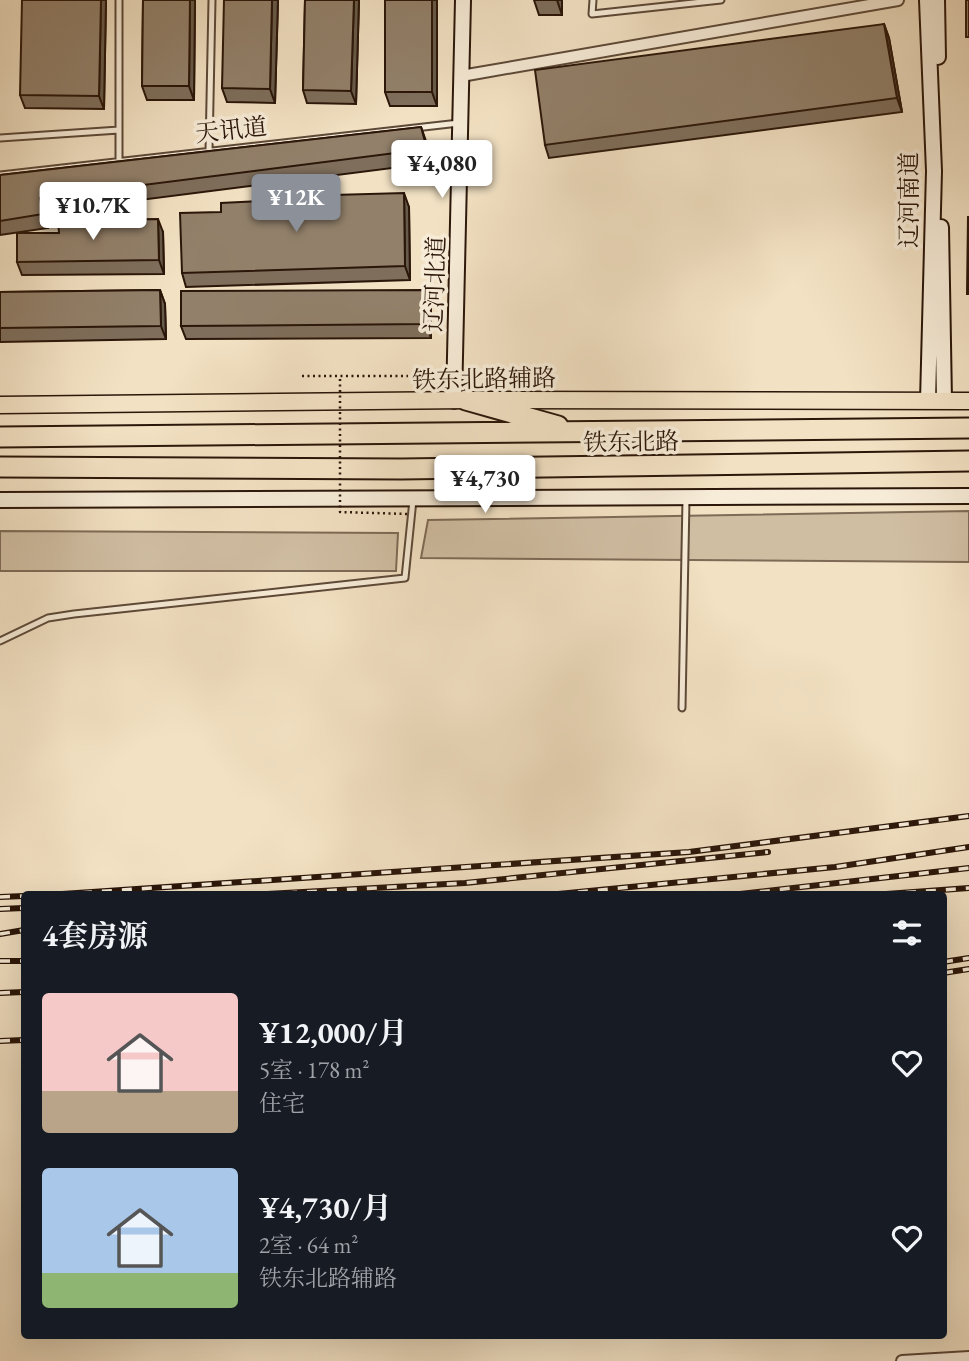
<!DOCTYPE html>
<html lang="zh">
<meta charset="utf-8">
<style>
:root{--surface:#171b24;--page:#242831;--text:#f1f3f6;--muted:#9ea1a6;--accent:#8c9099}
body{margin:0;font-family:"EB Garamond","Noto Serif SC",serif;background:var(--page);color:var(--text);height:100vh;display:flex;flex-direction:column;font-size:26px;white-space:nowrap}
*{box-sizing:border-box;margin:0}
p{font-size:23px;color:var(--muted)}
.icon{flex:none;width:38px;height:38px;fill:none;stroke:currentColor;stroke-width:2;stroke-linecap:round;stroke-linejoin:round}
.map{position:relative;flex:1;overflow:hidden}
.side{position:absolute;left:21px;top:891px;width:926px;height:448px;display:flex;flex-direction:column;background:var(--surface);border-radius:7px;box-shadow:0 7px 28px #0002}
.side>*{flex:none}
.price{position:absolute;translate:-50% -60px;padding:0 16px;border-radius:7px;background:#fff;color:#222;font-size:23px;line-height:46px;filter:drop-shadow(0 2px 4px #0008)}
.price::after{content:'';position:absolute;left:50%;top:42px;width:21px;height:16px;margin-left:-10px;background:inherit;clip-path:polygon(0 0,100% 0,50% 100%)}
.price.selected{background:var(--accent);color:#fff}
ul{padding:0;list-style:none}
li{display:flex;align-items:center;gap:21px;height:175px;padding:0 21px}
li span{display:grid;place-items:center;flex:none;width:196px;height:140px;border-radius:7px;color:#555}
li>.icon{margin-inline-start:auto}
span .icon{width:84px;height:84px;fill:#fffc;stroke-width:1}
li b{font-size:30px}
h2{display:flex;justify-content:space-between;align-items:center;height:84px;padding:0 21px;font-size:30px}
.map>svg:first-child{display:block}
</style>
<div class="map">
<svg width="969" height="1361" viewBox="0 0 969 1361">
<rect width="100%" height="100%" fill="#f2e1c3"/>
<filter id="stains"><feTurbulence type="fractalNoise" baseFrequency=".00286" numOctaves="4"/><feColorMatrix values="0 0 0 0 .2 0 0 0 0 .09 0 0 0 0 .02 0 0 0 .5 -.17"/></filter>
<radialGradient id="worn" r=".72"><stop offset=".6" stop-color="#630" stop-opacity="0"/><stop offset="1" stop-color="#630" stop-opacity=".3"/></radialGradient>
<path fill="#d0bea3" stroke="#7e6a56" stroke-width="2" d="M969,511V562L421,558L428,520Z
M0,531L398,533L396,571H0Z"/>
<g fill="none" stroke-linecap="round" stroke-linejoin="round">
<g stroke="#5d4938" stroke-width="9">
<path id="lane" d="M593,0L592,14L721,0
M0,138L119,130
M209,150L212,0
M119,160V0
M0,175L459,123
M0,641L48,618L74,614L405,578L413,500
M682,708L686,499"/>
</g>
<g stroke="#5d4938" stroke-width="14">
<path id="street" d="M467,75L898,0
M902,1361L969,1357"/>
</g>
<g stroke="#2b1609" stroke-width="18">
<path id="secondary" d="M927,0L934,171L928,401
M937,0L938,57
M941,227L944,401
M454,401L463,0
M0,500L969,496"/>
</g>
<g stroke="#2b1609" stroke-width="19">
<path id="primary" d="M0,405L466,400L969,401"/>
</g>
<g stroke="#2b1609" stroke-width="23">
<path id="highway" d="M466,400L558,426
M0,437L969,428
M0,467L401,469L969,461"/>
</g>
<path stroke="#2b1609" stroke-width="2.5" stroke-dasharray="2 3.5" stroke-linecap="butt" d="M302,376H340"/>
<use href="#lane" stroke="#f7ecd8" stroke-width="5"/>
<use href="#street" stroke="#f7ecd8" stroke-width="10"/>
<use href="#secondary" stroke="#f7ecd8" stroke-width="14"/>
<use href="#primary" stroke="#f2e1c3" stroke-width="16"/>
<use href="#highway" stroke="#f2e1c3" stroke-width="19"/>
<g stroke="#2b1609" stroke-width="6">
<path id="rail" d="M62,894L689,852L969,816
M267,894L465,883L768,852
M558,894L835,867L969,847
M740,894L969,868
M886,894L969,888
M0,897L24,896
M0,909L24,908
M0,934L24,930
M0,961H24
M943,962L969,958
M943,973L969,969
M0,993L24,992
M0,1041L24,1040"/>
</g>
<use href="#rail" stroke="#f7ecd8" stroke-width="3.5" stroke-dasharray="10" stroke-linecap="butt"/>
<path stroke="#2b1609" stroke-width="2.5" stroke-dasharray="2 3.5" stroke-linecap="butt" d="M407,514L340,512V376H408"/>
</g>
<path fill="#7e6e5b" stroke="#2b1609" stroke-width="2" d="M106,0L104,109L25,108L20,95Z
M143,0H195L194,100H147L142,86Z
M278,0L275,103L227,102L222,88Z
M305,0H359L356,104L307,103L303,90Z
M437,0V106H390L385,92Z
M534,0H562V15H539Z
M884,24L889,38L902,112L549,158L545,145Z
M421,127L432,163L45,212L48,228L0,235V175Z
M263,201L409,207L410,280L186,287L182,273L221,212Z
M163,232L164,274L22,275L17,262Z
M160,290L165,304L166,339L0,342V292Z
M431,303V338L186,339L181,326Z"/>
<path fill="#665a4a" stroke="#2b1609" stroke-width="2" d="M101,0H106L104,109L99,96Z
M190,0H195L194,100L189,86Z
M272,0H278L275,103L270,89Z
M354,0H359L356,104L351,91Z
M432,0H437V106L432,92Z
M557,0H562V15Z
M884,24L889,38L902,112L897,98Z
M421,127L426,141L432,163L427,149Z
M404,193L409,207L410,280L405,266Z
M40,198L45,212L48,228L43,214Z
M158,219L163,232L164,274L159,260Z
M160,290L165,304L166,339L161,326Z
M426,290L431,303V338L426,324Z"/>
<path fill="#92806a" stroke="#2b1609" stroke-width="2" d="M22,0H101L99,96L20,95Z
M143,0H190L189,86H142Z
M224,0H272L270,89L222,88Z
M305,0H354L351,91L303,90Z
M385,0H432V92H385Z
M966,0H969V37H966Z
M884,24L897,98L545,145L535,70Z
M421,127L427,149L40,198L43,214L0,221V175Z
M404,193L405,266L182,273L180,213L221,212V203L263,201L262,197Z
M968,217H969V294H967Z
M158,219L159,260L17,262V233H59L58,220Z
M160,290L161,326L0,328V292Z
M426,290V324L181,326V291Z"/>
<g text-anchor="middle" stroke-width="7" stroke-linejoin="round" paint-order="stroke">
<g font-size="24" fill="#2b1609" stroke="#f7ecd8">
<text transform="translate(231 130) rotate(-6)" y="8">天讯道</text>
<text transform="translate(909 200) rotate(-90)" y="8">辽河南道</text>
<text transform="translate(435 284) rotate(-88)" y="8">辽河北道</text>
<text transform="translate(484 379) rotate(-1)" y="8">铁东北路辅路</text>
<text transform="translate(631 442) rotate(-1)" y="8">铁东北路</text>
</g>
</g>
<rect width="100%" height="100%" filter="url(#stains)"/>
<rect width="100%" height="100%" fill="url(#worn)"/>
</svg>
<b class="price" style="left:442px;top:200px">¥4,080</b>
<b class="price selected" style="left:296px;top:234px">¥12K</b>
<b class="price" style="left:93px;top:242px">¥10.7K</b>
<b class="price" style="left:485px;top:515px">¥4,730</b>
<section class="side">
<h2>4套房源<svg class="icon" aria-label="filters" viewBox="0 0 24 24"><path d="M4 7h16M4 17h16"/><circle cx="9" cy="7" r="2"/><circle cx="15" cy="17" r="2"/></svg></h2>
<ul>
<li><span style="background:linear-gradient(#f6c9c9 70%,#b9a48a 0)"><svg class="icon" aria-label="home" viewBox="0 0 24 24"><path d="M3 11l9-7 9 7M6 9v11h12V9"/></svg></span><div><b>¥12,000/月</b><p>5室 · 178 m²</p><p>住宅</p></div><svg class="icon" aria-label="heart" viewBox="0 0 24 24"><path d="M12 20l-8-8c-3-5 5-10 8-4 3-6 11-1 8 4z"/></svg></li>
<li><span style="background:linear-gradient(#a9c7e8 75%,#8fb573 0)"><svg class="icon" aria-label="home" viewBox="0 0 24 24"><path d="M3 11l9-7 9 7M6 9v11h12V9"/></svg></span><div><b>¥4,730/月</b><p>2室 · 64 m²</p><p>铁东北路辅路</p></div><svg class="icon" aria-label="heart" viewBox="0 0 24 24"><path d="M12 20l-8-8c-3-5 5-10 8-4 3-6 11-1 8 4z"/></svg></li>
</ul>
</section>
</div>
